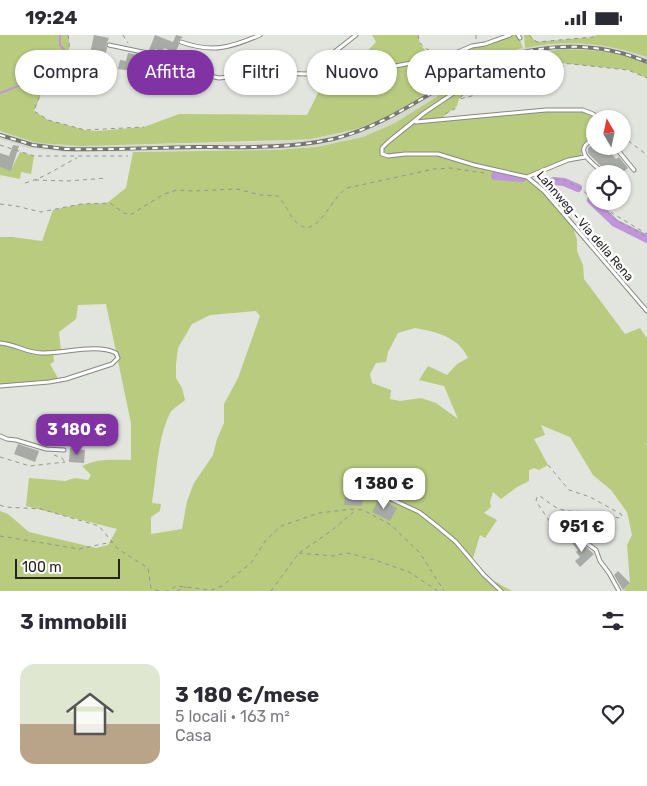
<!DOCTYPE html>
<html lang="it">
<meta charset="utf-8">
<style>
:root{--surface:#fff;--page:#f7f7f7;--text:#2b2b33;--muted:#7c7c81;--line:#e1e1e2;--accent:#8133a4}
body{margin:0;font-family:Rubik,sans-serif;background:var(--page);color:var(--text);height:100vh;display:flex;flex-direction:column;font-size:19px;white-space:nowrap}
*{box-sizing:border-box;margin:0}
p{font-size:16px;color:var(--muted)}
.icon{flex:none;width:28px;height:28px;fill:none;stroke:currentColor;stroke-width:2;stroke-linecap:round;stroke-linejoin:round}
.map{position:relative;height:556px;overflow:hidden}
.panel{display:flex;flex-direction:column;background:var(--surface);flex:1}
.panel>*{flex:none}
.top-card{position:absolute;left:15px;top:15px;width:618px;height:45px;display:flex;gap:10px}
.needle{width:32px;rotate:351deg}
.fabs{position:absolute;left:586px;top:75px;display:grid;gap:10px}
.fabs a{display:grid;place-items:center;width:45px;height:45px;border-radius:50%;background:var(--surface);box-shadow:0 1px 4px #0004;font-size:25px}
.scale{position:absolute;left:15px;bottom:12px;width:105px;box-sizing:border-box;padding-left:5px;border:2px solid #232422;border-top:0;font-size:14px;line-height:18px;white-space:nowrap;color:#232422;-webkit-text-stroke:4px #fff;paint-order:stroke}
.price{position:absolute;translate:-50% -42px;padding:0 11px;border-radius:10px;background:#fff;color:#222;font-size:16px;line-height:32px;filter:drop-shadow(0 1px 2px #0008)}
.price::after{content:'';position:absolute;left:50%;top:30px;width:15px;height:11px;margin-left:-8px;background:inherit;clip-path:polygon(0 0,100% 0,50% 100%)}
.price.active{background:var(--accent);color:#fff}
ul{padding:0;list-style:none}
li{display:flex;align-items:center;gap:15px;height:125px;padding:0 20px}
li+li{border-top:1px solid var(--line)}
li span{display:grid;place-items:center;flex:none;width:140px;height:100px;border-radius:15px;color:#555}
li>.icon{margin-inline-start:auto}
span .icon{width:60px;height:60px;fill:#fffc;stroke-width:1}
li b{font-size:21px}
h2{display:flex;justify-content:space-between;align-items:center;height:60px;padding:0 20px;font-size:21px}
.chip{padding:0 18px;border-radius:22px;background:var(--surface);box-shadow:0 1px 4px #0004;font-size:18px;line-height:45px}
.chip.active{background:var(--accent);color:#fff}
.status{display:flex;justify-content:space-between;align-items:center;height:35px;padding:0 25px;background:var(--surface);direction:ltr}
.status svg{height:14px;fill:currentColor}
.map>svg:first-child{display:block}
</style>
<div class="status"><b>19:24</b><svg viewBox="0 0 49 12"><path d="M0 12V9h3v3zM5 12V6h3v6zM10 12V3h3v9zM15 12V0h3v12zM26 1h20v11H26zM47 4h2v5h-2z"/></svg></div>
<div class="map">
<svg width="647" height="556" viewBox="0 0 647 556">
<rect width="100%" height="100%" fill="#e2e4de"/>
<path fill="#d5d9cc" d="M567,8L609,11L628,15L647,22V29L626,21L582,15L563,14L514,23L490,31L395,88L363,102L317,112L275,115L63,117L27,113L0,104V96L37,108L81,111L256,107L311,104L357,94L385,83L487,24L529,12Z"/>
<path fill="#b8cb7f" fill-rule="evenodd" d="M0,0H68C72,18 66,34 52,46C49,49 48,47 46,51C40,58 38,68 34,76L48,85L85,95L97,96L144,92L179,79L307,80L326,42H346L356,28L376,7L372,0H418C419,6 421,13 427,16C445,24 492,6 510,0H518L523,13L487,24L385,83L357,94L311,104L289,105L81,111L37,108L0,96Z
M524,0H529L537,7L593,2L597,0H647V22C608,8 566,4 525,13Z
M563,14C591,15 622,16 647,29V43L628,35L562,28L523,29L525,24V21Z
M467,43L474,50L459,64L457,71L440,84L508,77L572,76L583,77L597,84H595V102C586,106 582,112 581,121L527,142L558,166L571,185L577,205V216L583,230L584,244L625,299L640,293L647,303V408L646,409L647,412V556H623L630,548L627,510L632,500L627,477L611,455L593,440L570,402L541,390L545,400L534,404L548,430L539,435L534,433L529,435V446L517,452L501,464L493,457L490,467L491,472L484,478L497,485L485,503L480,500L472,527L489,548L496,547L512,556H0V476L8,479L29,497L96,513L108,510L117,494L26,471L29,443L65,446L75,443L88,445L91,440L82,431C99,423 113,425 131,425V388L106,269L78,270L76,284L59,297L61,316L53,317L54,327L50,329L59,345L0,351V202H12L42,206L53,175L81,169L107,168L126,153L133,117L275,115L317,112L363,102L395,88ZM256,276L260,281L238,343L224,369V388L217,404L213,420L194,448L187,466L182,494L151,499V482L160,476L161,469L152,468C157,438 157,405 170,378C173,373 181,369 185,365L182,353L176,343V329L178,313L192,289L210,280ZM415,293C436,297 458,301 468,323L457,329L447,340L428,331L419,345L444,351L458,384L436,368L421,363L400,366L390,364L391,355L372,348L370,339L376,328L386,327L388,317L398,298Z
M20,117L34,121L31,139L21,137L20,144L0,140V132L11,135Z"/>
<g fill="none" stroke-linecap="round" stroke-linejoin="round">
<path stroke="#c195d9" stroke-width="2" d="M0,58L31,46L61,27L65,16L60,10V0"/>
<path stroke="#c195d9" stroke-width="8" d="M495,141L522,143
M554,146L564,147L578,153
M591,165L615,188L647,204"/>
</g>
<path fill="#a8aaa5" d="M94,0L109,3L106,10L107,13L105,22L90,19Z
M155,0L173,7L176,0L183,2L178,6L179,10L175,18L164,13L163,17L155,14V17L149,15Z
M128,18L154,23L153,28L170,36L167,42L149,35L150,33L139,32L138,37L118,34L120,25L126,26Z
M595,108V111H605L616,124L619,122L628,133L621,139H605L602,132L588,118V113Z
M13,110L19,111L11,136L0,132V118L9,121Z
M18,409L39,416L35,427L14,419Z
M70,413L85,415L84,428L69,427Z
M349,456L364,457L362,471L344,470L345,462H349Z
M379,463L397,473L390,486L372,477Z
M576,504L582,511L584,510L594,519L580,532L575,526L580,522L576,517L578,515L572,508Z
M618,536L630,548L623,555L614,540Z"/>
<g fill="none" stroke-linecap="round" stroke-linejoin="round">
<g stroke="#878883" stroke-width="5">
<path id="lane" d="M356,0L314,33L310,39L333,43L411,28L425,31L472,11L485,9L510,0
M518,0L520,3
M181,7C212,18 230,13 260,0
M109,10L152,19L201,39L219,43L264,38L310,39
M525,24V27L523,29L502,31L494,33L473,45L424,78L388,107L382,113V119L388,121L405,119H438L474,130L527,142L544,156L647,276
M416,87L546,75H583L593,79L599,84
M595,104C573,113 588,125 599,134
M611,111L616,113L634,135
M527,142L568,125L585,122
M0,308C15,309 27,318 42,318C63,319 96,308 116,318L118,323L112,329L66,344L49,347L0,351
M0,401L7,404L16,405L46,414L64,415
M374,456L419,477L437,491L456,507L484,540L501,556
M581,504L596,515L600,526L609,538L619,556"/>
</g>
<path stroke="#939591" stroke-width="1" stroke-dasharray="4 4" stroke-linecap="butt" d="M68,0C72,18 66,34 52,46C48,49 49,47 46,51C40,58 37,68 34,76L48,85L85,95L144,92
M123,0L128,8
M418,0C420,14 429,16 441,18
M529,0L537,7L593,2L597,0
M476,4V0
M505,36C514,39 525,36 531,29L562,28L628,35L647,43
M469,54L459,64C496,56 531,40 568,30
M445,79L458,72
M622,101L647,120
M0,110L34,121H128
M539,143L563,145L580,153L616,185L647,202
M35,145L68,146L107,143
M25,148C44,143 59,132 77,123
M595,159V162
M599,166L612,178L647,199
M0,169L16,171L41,177L81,169L110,168L124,178L130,180L164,159L177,155L193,156L237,154L261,160L278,161C285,169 289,179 296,187C317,208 331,161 347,153L434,134L450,133L484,138
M54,420L62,423L65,427
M0,422L30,431L65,427
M548,430L569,455L590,462L621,479L622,482L619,483L594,477L567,476L559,474L552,470L540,461L537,462L536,466L550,487L575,502
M0,470L5,472L41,474L99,491L118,514L148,533L151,553L159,556
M0,501L79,514L112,507
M299,518L333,521L347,518L375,525L409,537L438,556
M165,556H169L176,551L211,555L222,551L251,528L266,505L281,491L319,478L353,474L363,475L391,490L420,518L444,556
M177,556L186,552
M271,556L299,518L331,496L356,475"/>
<use href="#lane" stroke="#fff" stroke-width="3"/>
<g stroke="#767774" stroke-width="4">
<path id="rail" d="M0,100L33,110L65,114C108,115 151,113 194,112C240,112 288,114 333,104C382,92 421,63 464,39C519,9 589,2 647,27"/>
</g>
<use href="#rail" stroke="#fff" stroke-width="2" stroke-dasharray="5.5" stroke-linecap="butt"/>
</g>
<g text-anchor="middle" stroke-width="5" stroke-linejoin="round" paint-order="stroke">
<g font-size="12" fill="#232422" stroke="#fff">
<text transform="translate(585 191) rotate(49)" y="4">Lahnweg - Via della Rena</text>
</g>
</g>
</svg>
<div class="fabs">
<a><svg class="needle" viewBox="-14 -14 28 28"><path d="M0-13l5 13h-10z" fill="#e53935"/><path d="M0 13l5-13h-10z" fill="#7c7c81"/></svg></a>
<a><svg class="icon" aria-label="locate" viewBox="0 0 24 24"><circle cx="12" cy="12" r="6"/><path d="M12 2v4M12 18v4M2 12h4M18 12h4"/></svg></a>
</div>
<div class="scale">100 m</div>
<b class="price active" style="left:77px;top:421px">3 180 €</b>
<b class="price" style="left:384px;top:475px">1 380 €</b>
<b class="price" style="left:582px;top:518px">951 €</b>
<div class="top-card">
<a class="chip">Compra</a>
<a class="chip active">Affitta</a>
<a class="chip">Filtri</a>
<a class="chip">Nuovo</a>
<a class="chip">Appartamento</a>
</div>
</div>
<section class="panel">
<h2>3 immobili<svg class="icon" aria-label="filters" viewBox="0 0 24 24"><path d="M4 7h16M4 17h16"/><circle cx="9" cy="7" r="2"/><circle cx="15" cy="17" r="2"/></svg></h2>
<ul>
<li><span style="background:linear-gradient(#dfe7d0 60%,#b9a48a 0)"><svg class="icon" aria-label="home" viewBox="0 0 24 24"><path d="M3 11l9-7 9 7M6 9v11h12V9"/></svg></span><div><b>3 180 €/mese</b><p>5 locali · 163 m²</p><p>Casa</p></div><svg class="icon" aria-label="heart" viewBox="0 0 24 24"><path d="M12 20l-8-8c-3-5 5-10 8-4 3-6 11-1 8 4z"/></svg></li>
</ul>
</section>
